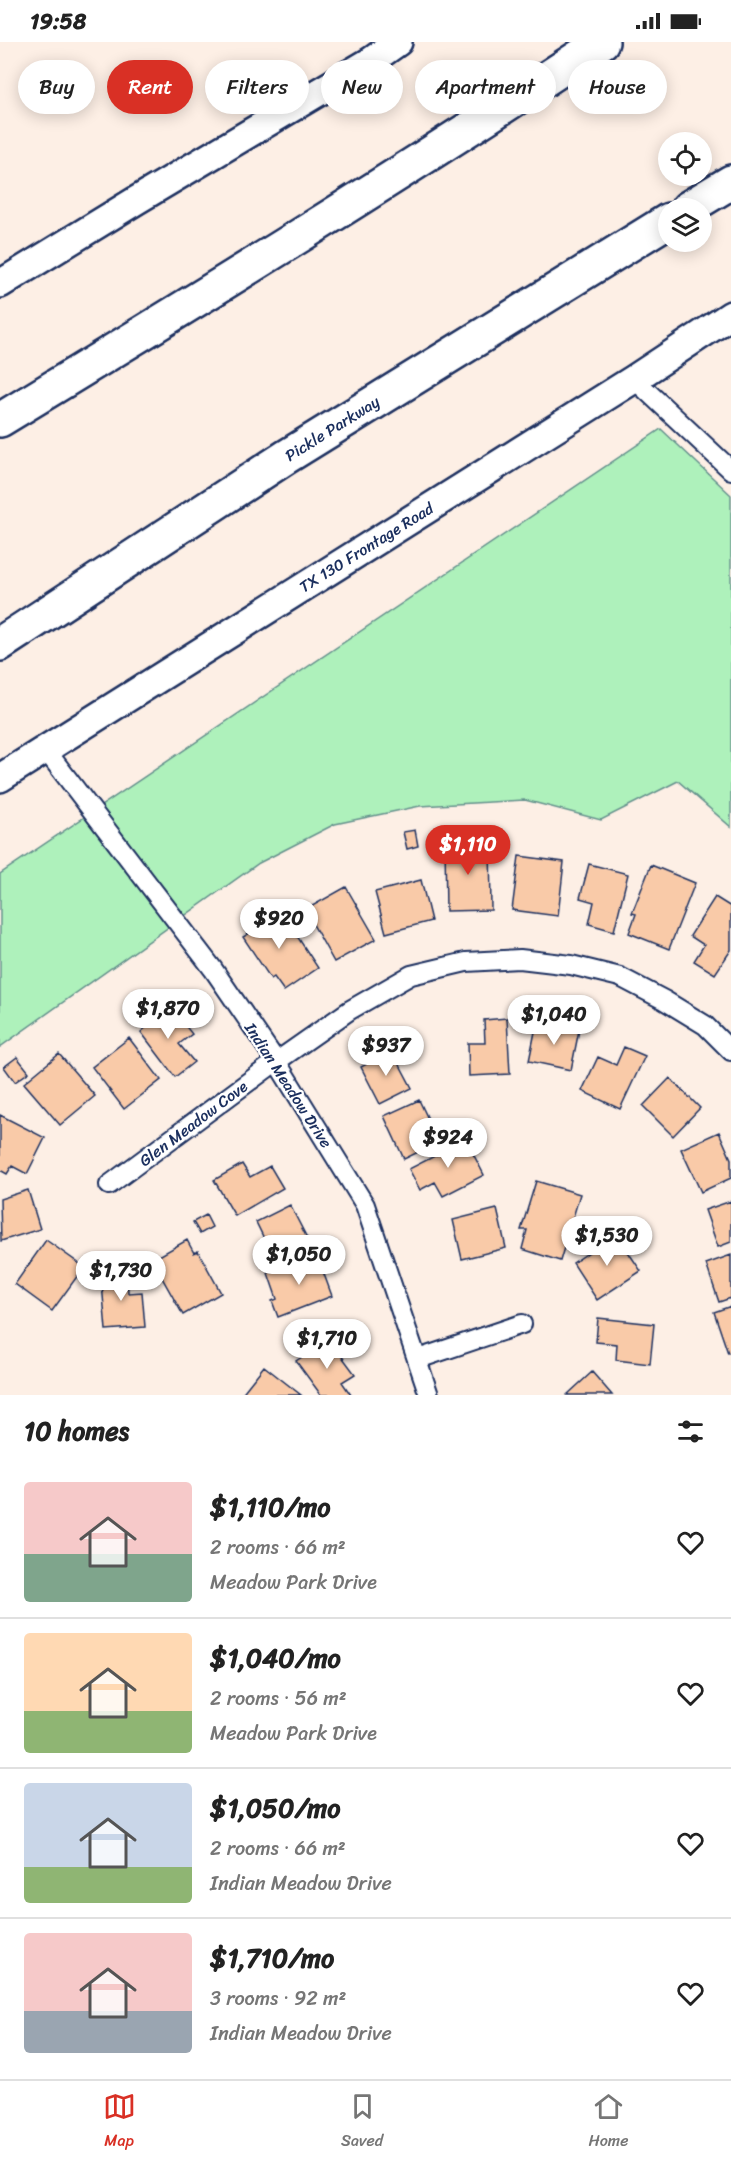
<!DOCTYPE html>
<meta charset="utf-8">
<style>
:root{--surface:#fff;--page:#f6f6f6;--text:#222;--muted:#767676;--line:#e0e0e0;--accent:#d93025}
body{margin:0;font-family:Sriracha,sans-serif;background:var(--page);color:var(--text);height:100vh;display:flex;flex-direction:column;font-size:22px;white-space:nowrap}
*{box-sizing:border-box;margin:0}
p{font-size:20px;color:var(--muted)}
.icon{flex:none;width:33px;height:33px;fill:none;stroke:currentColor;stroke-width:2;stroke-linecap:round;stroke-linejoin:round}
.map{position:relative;height:1353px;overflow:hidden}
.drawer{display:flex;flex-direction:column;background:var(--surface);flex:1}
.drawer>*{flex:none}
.banner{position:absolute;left:18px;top:18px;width:696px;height:54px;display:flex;gap:12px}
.controls{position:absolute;left:658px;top:90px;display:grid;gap:12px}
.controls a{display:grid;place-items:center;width:54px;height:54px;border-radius:50%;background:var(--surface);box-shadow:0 3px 15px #0003;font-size:30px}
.price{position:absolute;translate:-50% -51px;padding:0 14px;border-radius:21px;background:#fff;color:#222;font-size:20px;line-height:39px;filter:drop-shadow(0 2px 3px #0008)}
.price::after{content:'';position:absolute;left:50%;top:36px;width:18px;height:14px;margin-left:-9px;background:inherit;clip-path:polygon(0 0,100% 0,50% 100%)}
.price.selected{background:var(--accent);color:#fff}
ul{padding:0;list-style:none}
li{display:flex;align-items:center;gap:18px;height:150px;padding:0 24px}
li+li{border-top:2px solid var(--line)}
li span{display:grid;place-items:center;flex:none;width:168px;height:120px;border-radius:6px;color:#555}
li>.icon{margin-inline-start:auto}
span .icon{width:72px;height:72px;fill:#fffc;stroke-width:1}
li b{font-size:26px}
h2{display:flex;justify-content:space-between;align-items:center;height:72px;padding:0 24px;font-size:26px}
.chip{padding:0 21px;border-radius:27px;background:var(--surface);box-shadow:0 3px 15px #0003;font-size:21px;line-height:54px}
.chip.selected{background:var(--accent);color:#fff}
.status{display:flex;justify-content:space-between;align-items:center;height:42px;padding:0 30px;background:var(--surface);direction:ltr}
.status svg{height:16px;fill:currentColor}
.tabs{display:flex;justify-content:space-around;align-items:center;height:84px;border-top:2px solid var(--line);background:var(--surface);font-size:16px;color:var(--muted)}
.tabs a{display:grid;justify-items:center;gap:3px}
.tabs .selected{color:var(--accent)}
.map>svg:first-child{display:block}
</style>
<div class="status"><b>19:58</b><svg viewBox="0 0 49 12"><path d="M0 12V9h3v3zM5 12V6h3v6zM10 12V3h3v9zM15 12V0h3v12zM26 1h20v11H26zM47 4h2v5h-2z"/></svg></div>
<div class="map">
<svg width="731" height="1353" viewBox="0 0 731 1353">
<rect width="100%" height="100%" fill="#fdefe5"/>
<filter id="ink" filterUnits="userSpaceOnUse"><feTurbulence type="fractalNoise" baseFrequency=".0167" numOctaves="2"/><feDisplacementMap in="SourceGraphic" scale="12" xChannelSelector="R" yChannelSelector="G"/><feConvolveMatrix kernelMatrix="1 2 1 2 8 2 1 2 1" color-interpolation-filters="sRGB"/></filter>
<g filter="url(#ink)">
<path fill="#aef1bb" stroke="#64908c" stroke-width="1.5" d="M661,387L731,453V785L678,739L601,778L525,758L420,764L335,782L259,821L0,1005V832Z"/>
<path fill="#f9caa8" stroke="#1b2f5e" stroke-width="1.5" d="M415,788L418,804L407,807L403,790Z
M490,799L491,868L446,869L445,800Z
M519,814L564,820L558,874L512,868Z
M589,822L628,832L614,889L589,882L594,860L580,856Z
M651,823L695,841L669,907L629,891L636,872L632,871Z
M421,838L431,879L386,891L375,850Z
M346,845L376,897L334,920L305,868Z
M715,855L731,865V908L715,932L694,919L704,903L690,894Z
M264,867L274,882L284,874L318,926L284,949L274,935L271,937L243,895L250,891L243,881Z
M156,966L162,974L172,967L192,992L179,1002L194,1020L175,1035L141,990L150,982L145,976Z
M507,976L510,1032L469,1034L468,1001H485L484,978Z
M537,980L579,988L571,1028L529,1019Z
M129,996L161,1038L124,1067L92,1025Z
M624,1005L645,1014L620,1067L582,1049L598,1015L616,1023Z
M392,1008L412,1046L380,1062L361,1025Z
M59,1012L95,1054L60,1083L24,1041Z
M17,1015L29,1030L15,1040L4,1025Z
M670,1036L700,1066L673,1094L643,1064Z
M419,1058L439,1100L404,1117L384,1074Z
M0,1073L45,1096L27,1132L12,1124L7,1132L0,1128Z
M719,1090L731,1117V1136L701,1150L681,1107Z
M466,1098L484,1133L443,1154L435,1140L420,1148L409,1127Z
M242,1122L250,1135L270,1124L283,1146L235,1174L214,1138Z
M536,1139L580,1152L560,1219L522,1207L527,1188H521Z
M28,1148L40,1187L1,1199L0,1157Z
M731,1159V1200L718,1205L705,1168Z
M290,1163L309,1200L274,1217L256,1180Z
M497,1167L506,1206L462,1217L453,1178Z
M206,1173L212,1185L200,1192L193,1180Z
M616,1192L641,1229L597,1258L573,1221Z
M46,1198L84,1225L52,1269L15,1242Z
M187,1198L194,1211L198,1209L221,1251L183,1273L152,1218Z
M317,1213L332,1254L278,1275L272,1259L277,1257L268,1231Z
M731,1213V1256L719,1260L706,1222Z
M127,1228L128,1251L142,1250L145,1285L106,1288L101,1230Z
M731,1264V1310L728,1311L714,1270Z
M598,1276L654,1282L650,1322L616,1318L617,1302L596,1300Z
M329,1297L355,1332L342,1340L351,1353H321L296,1319Z
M264,1324L301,1353H241Z
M592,1330L612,1353H567Z"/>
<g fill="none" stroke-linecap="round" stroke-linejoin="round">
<g stroke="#1b2f5e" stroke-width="22">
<path id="street" d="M634,337L731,428
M45,707L213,927L276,1019L365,1163L429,1353
M109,1143L270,1024L350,968L411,933L466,920L520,917L571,923L620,935L664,958L705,983L731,1009
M418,1317L522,1282"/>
</g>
<g stroke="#1b2f5e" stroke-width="32">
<path id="secondary" d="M0,242L137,158L371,19L398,0
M0,736L634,337L731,273"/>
</g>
<g stroke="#1b2f5e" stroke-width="38">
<path id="highway" d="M688,166L731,140
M0,378C202,255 404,131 602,0
M0,602L286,415L669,178"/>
</g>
<use href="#street" stroke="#fff" stroke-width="18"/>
<use href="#secondary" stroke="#fff" stroke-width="27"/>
<use href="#highway" stroke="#fff" stroke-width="33"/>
</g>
</g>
<g text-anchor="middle" stroke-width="4.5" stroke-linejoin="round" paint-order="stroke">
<g font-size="16" fill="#1b2f5e" stroke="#fff">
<text transform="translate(332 386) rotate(-32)" y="6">Pickle Parkway</text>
<text transform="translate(366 505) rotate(-32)" y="6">TX 130 Frontage Road</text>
<text transform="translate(289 1043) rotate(57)" y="6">Indian Meadow Drive</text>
<text transform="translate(193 1081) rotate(-37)" y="6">Glen Meadow Cove</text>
</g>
</g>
</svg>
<div class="controls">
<a><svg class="icon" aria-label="locate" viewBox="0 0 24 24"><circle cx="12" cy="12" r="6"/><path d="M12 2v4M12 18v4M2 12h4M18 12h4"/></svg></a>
<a><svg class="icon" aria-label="layers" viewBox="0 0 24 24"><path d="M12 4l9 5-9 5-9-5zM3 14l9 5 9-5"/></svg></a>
</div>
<b class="price selected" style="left:468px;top:834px">$1,110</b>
<b class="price" style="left:279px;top:908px">$920</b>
<b class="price" style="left:168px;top:998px">$1,870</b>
<b class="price" style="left:554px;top:1004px">$1,040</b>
<b class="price" style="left:386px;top:1035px">$937</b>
<b class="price" style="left:448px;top:1127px">$924</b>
<b class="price" style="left:607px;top:1225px">$1,530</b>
<b class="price" style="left:299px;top:1244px">$1,050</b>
<b class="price" style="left:121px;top:1260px">$1,730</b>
<b class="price" style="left:327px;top:1328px">$1,710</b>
<div class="banner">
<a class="chip">Buy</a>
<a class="chip selected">Rent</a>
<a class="chip">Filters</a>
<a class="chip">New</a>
<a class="chip">Apartment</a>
<a class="chip">House</a>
</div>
</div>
<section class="drawer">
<h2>10 homes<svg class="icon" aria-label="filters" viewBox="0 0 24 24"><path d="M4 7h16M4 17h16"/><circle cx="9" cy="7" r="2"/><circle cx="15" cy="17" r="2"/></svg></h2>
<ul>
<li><span style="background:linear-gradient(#f6c9c9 60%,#7fa58c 0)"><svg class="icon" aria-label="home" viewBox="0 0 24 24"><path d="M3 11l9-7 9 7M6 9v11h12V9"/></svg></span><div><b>$1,110/mo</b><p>2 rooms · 66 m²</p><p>Meadow Park Drive</p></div><svg class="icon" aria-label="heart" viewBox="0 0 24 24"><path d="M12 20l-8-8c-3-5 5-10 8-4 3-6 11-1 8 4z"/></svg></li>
<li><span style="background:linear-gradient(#ffd9b3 65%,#8fb573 0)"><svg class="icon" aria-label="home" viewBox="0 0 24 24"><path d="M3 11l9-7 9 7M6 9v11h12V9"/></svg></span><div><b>$1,040/mo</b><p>2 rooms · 56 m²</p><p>Meadow Park Drive</p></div><svg class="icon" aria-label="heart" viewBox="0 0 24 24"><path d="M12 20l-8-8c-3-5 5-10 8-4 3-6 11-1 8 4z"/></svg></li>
<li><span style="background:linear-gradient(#c9d6e8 70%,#8fb573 0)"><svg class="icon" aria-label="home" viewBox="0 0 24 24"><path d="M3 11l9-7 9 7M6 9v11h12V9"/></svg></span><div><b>$1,050/mo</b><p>2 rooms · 66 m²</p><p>Indian Meadow Drive</p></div><svg class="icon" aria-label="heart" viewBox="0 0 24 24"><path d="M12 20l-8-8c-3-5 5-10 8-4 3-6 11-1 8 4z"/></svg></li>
<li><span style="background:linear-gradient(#f6c9c9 65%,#9aa5b1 0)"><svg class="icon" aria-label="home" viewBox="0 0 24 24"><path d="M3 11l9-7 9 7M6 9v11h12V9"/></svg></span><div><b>$1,710/mo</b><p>3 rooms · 92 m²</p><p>Indian Meadow Drive</p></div><svg class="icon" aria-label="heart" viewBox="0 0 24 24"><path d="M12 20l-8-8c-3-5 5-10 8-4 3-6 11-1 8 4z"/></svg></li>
</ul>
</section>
<nav class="tabs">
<a class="selected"><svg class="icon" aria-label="map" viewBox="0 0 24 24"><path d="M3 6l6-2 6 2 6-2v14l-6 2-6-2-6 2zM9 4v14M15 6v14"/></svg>Map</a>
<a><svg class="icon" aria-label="saved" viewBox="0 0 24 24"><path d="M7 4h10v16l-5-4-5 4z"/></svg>Saved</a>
<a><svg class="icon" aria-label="home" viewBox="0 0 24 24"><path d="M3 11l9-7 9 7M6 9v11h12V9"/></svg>Home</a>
</nav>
